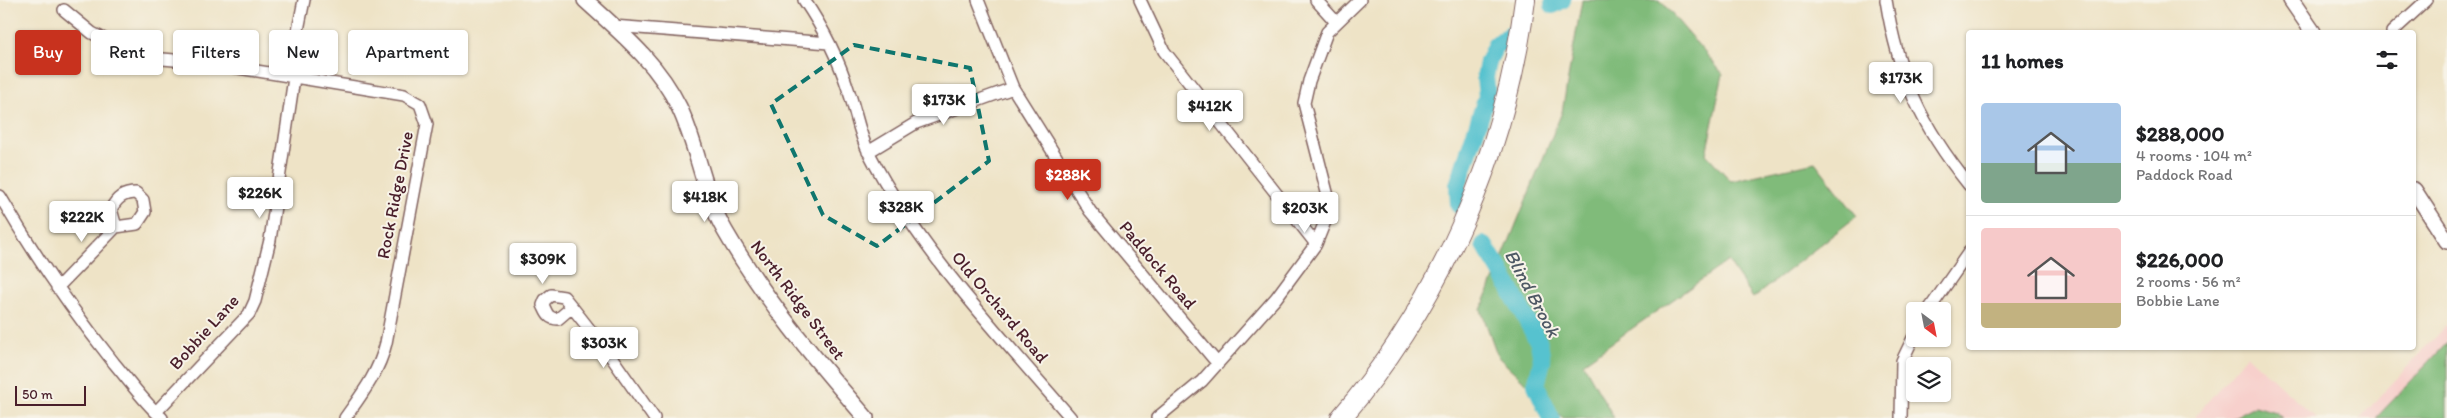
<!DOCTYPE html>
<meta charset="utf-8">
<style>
:root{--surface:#fff;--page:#f2f2f2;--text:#202124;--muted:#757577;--line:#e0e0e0;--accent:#c8321e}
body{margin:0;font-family:Itim,sans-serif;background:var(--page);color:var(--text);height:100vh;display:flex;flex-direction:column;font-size:19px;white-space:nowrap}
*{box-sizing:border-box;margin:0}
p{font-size:16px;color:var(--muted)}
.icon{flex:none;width:28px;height:28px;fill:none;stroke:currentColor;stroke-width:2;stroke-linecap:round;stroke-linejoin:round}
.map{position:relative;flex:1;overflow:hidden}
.drawer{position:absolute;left:1966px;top:30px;width:450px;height:320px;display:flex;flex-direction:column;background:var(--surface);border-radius:5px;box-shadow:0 1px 4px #0004}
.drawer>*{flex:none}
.top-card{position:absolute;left:15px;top:30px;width:475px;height:45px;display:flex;gap:10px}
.needle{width:32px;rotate:148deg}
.controls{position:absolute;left:1906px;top:302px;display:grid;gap:10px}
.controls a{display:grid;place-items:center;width:45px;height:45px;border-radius:5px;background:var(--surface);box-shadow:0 1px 4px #0004;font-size:25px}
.scale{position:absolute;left:15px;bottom:12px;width:71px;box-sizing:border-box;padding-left:5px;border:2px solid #4a1f2b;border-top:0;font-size:14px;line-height:18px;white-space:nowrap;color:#4a1f2b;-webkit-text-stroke:4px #f7f3e8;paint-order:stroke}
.price{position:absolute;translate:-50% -42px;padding:0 11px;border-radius:5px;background:#fff;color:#222;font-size:16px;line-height:32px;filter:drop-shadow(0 1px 2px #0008)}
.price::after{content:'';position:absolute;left:50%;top:30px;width:15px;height:11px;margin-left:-8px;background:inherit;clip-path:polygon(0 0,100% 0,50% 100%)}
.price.active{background:var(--accent);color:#fff}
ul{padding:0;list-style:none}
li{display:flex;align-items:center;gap:15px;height:125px;padding:0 15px}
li+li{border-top:1px solid var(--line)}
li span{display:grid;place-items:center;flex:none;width:140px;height:100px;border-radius:5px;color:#555}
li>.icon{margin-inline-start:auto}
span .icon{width:60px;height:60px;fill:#fffc;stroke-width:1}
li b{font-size:21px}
h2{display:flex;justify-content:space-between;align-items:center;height:60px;padding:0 15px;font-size:21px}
.chip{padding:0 18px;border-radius:5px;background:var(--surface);box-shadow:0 1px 4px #0004;font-size:18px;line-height:45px}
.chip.active{background:var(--accent);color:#fff}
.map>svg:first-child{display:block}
</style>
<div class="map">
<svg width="2447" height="418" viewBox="0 0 2447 418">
<rect width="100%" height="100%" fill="#f7f3e8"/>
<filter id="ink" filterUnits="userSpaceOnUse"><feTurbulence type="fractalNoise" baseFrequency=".02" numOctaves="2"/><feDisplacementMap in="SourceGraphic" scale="10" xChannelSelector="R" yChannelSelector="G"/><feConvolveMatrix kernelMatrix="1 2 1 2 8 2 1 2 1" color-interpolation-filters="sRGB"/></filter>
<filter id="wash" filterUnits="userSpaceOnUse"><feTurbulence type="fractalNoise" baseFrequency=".0096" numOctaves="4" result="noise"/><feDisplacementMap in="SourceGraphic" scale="20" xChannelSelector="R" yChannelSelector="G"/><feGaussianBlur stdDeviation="1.12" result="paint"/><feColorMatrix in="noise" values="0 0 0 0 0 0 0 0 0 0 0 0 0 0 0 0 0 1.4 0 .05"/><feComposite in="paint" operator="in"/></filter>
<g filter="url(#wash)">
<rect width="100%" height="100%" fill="#eee3c6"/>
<path fill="#f7d0cc" d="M2447,324V418H2360Z
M2247,355L2316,418H2194Z"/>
<path fill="#80bb7a" stroke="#656d52" d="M1582,0H1660L1723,74L1706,154L1731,181L1815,162L1857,216L1753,298L1728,261L1583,363L1614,418H1563L1498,357L1481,310L1562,112Z
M2447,343V418H2376Z
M2255,406L2275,412L2282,418H2232Z"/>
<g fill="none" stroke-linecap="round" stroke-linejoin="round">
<path stroke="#56c2cf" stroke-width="18" d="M1553,5L1562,0
M1459,205L1458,185L1487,96L1485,77L1488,62L1495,46L1511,34
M1484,245L1500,270L1539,343L1542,361L1536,385L1551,418"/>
</g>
</g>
<g filter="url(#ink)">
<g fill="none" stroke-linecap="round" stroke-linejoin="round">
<g stroke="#836461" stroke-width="14">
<path id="street" d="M804,0C823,28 839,60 849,92C856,112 859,134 869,153C920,252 999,334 1071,418
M978,0L1013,88L1090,211L1218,364
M1140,0L1164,51L1316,244
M1316,0L1336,22
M1886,0C1898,75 1921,126 1969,185
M64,10L92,33L140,57L208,63L404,95L420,104L427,124L386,343C379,372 362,394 345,418
M613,26L829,43
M2392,32L2427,0
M868,152L916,123L1013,88
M0,196C34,255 72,310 114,363C130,382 144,402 162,418
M57,288L116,227L137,224L145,212L143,200L136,193C123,193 117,198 111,209L116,227
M551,295L564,297L572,307L558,319C548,319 547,313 543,305L545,300Z
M572,307L612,358L654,418
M1928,311L1969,252
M156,412L249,314L255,301L270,240L294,78V50L304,0
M1157,418L1202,381L1276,298L1316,244L1326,219L1329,200L1304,103L1309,81L1327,32L1360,0
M1901,418L1902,361L1915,334"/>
</g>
<g stroke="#836461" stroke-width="18">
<path id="secondary" d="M585,0C621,33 657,62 679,107C698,146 703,193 725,231C764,299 815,359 866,418
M2291,0L2313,32
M2414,190L2447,241"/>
</g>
<g stroke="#836461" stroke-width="22">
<path id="highway" d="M1341,418C1441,301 1506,152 1525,0"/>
</g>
<use href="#street" stroke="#fff" stroke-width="11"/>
<use href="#secondary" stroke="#fff" stroke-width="15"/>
<use href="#highway" stroke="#fff" stroke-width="20"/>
</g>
</g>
<path fill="none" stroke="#0f766e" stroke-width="4" stroke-dasharray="10 6" stroke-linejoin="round" d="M854,45L970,68L989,161L877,246L823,215L771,104Z"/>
<g text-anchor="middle" stroke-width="4" stroke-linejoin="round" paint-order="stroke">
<g font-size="18" fill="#4a1f2b" stroke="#f7f3e8">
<text transform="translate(395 195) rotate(-79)" y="6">Rock Ridge Drive</text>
<text transform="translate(1158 265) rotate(50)" y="6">Paddock Road</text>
<text transform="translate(798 300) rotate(53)" y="6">North Ridge Street</text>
<text transform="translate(1000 307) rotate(50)" y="6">Old Orchard Road</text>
<text transform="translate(204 332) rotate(-48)" y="6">Bobbie Lane</text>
</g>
<g font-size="19" font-style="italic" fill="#4e5864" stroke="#f7f3e8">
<text transform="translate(1533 293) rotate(62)" y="7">Blind Brook</text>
</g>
</g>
</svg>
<div class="controls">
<a><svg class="needle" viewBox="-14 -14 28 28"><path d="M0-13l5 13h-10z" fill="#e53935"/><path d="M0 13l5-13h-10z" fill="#757577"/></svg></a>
<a><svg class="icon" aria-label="layers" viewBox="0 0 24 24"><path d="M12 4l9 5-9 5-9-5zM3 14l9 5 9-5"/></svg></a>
</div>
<div class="scale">50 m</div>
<b class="price" style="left:1901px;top:104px">$173K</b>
<b class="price" style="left:944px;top:126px">$173K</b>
<b class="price" style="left:1210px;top:132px">$412K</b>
<b class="price active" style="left:1068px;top:201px">$288K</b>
<b class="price" style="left:260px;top:219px">$226K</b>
<b class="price" style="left:705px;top:223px">$418K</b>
<b class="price" style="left:901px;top:233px">$328K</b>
<b class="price" style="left:1305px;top:234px">$203K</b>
<b class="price" style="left:82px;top:243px">$222K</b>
<b class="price" style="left:543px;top:285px">$309K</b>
<b class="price" style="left:604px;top:369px">$303K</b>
<div class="top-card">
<a class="chip active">Buy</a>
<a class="chip">Rent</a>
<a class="chip">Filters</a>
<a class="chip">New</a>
<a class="chip">Apartment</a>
</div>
<section class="drawer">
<h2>11 homes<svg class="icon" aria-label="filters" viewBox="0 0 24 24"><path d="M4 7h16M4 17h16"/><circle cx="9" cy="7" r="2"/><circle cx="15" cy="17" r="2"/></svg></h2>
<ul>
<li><span style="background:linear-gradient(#a9c7e8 60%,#7fa58c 0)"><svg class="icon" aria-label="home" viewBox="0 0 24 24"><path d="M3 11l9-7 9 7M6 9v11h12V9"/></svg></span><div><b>$288,000</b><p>4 rooms · 104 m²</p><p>Paddock Road</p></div></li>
<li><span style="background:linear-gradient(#f6c9c9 75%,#c2b280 0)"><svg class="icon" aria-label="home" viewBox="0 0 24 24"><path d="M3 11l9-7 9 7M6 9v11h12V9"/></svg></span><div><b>$226,000</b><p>2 rooms · 56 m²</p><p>Bobbie Lane</p></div></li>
</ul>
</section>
</div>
